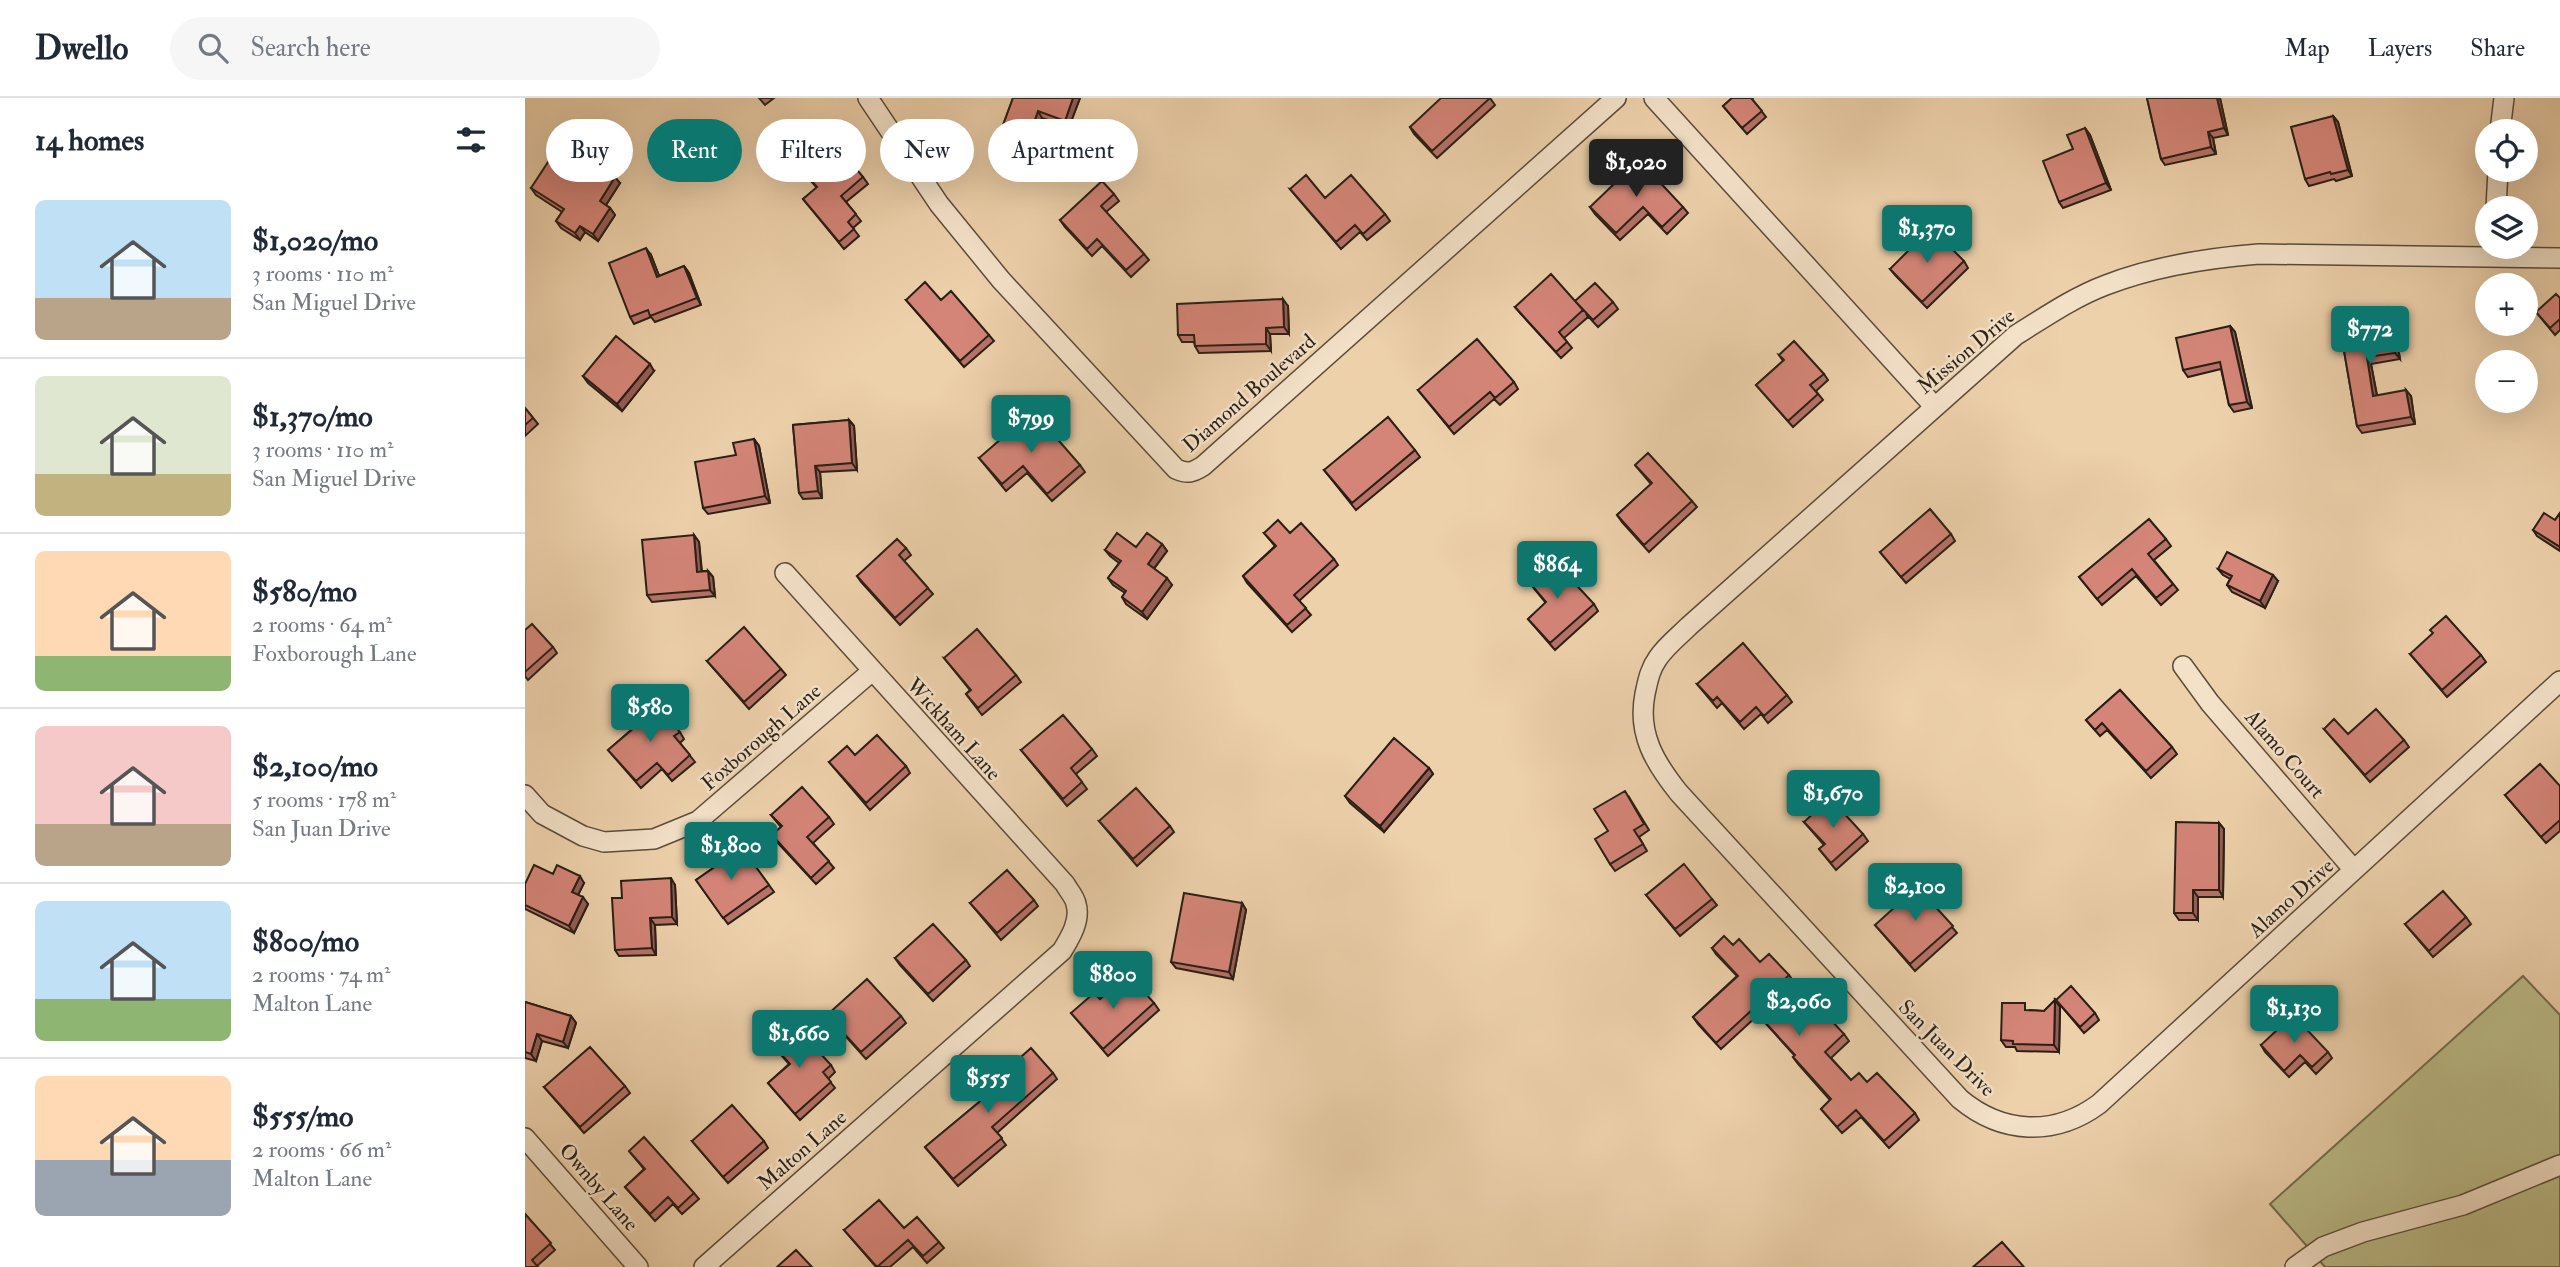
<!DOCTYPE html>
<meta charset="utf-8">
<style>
:root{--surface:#fff;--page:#f6f6f7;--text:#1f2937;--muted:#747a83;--line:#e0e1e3;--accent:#0f766e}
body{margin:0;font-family:"IM FELL Double Pica",serif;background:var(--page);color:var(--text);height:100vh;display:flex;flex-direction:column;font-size:26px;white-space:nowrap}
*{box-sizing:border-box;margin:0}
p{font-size:23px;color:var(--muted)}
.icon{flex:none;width:38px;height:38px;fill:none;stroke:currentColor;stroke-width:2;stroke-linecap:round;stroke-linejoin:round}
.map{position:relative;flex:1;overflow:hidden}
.panel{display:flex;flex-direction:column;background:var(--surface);width:525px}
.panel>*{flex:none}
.top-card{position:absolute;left:21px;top:21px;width:665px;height:63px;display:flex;gap:14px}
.tools{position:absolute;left:1950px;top:21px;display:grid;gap:14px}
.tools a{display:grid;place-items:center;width:63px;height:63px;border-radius:50%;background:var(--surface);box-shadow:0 7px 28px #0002;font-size:35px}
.price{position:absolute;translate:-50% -60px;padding:0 16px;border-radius:7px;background:var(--accent);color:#fff;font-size:23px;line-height:46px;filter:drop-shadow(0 2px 4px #0008)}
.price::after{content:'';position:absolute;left:50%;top:42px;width:21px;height:16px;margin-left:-10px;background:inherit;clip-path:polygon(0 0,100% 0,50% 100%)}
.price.on{background:#222;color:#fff}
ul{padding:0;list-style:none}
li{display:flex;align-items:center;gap:21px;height:175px;padding:0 35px}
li+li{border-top:2px solid var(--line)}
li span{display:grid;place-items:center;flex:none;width:196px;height:140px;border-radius:10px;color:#555}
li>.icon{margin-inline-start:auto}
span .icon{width:84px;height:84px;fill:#fffc;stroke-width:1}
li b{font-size:30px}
h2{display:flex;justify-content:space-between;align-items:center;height:84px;padding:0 35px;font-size:30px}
.tag{padding:0 24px;border-radius:32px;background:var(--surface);box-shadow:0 7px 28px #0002;font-size:24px;line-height:63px}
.tag.on{background:var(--accent);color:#fff}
header{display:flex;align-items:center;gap:42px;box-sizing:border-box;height:98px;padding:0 35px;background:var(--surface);border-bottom:2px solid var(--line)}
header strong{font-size:33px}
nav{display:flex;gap:38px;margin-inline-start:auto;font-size:24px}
.search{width:490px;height:63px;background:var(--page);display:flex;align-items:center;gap:18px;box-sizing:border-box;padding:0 24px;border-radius:38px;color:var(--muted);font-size:26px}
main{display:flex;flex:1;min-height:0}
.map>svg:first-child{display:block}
</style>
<header>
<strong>Dwello</strong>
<div class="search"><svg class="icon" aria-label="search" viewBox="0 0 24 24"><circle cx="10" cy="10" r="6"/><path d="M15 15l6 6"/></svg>Search here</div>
<nav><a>Map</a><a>Layers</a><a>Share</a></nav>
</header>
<main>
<section class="panel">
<h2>14 homes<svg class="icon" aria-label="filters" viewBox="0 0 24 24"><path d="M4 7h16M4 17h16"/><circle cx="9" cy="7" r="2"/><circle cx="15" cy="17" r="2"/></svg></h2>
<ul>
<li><span style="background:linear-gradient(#bfe0f5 70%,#b9a48a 0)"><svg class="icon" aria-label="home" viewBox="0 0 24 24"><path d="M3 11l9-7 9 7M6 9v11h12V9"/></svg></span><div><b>$1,020/mo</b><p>3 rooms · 110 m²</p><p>San Miguel Drive</p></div></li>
<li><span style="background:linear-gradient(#dfe7d0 70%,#c2b280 0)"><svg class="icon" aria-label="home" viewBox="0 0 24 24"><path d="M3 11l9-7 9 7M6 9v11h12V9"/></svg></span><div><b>$1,370/mo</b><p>3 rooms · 110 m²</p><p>San Miguel Drive</p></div></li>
<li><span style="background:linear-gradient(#ffd9b3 75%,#8fb573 0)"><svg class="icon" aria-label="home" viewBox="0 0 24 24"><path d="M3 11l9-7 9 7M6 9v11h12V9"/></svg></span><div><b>$580/mo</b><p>2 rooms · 64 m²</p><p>Foxborough Lane</p></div></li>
<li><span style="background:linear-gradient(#f6c9c9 70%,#b9a48a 0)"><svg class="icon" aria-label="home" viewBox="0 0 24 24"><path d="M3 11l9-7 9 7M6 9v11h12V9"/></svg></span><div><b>$2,100/mo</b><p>5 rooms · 178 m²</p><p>San Juan Drive</p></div></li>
<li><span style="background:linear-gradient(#bfe0f5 70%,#8fb573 0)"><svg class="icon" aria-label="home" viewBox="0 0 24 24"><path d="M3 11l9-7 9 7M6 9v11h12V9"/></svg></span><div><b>$800/mo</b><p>2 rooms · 74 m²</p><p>Malton Lane</p></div></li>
<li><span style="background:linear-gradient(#ffd9b3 60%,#9aa5b1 0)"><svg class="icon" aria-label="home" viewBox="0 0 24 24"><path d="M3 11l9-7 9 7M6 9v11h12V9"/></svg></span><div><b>$555/mo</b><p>2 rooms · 66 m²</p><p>Malton Lane</p></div></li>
</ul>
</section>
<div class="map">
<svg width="2035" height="1169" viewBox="0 0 2035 1169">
<rect width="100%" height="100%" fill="#edd1ab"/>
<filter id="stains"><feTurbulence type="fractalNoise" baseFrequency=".00286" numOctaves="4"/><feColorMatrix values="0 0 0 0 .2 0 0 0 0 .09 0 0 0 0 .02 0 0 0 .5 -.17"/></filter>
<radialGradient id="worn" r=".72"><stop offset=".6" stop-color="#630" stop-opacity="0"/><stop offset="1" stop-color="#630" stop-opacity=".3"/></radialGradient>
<path fill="#babb88" stroke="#726d4e" stroke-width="2" d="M1998,878L2035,917V1169H1800L1745,1106Z"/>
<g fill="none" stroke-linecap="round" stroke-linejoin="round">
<g stroke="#5b4c3a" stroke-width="22">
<path id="minor" d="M343,0L414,106L476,182L651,371C662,376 667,375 678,368L1091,0
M1129,0L1409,308
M1975,33L1979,0
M1971,110L1973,72
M2035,160L1734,156C1682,160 1630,168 1581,187C1549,199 1520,219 1491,237L1164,528C1154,538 1141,548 1133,560C1125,571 1123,582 1120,596C1112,636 1130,665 1154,695L1435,1001C1477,1036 1529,1039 1574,1006L2035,583
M1658,568L1685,605L1829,772
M0,697L17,716L58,738L79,744L129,741L173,723L346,574
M0,1040L113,1169
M179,1169L537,853C545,840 556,822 551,806C550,799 543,792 540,786L260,475
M1770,1169L1798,1149L1838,1134L1938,1107L2035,1067"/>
</g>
<use href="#minor" stroke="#f3e1c8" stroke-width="19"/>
</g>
<path fill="#b67267" stroke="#2a1f15" stroke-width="2" d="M234,0H249L240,7Z
M488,0H555L544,29L517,20L508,46L482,36L477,30Z
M965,0L970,7L912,60L889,36L885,29Z
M1207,0H1228L1227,1L1241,19L1222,36L1198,8Z
M1622,0H1695L1703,37L1688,40L1691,56L1640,67L1636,61Z
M1808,18L1813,24L1827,78L1811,83L1809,81L1784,88L1780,81Z
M1560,30L1565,37L1586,92L1538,110L1534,104L1548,51Z
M272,66L338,79L343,86L321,104L336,123L328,130L334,138L319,151L278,101L292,90Z
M63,77L95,85L81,107L85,110L90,117L73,143L60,134L55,142L36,130L31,123L37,114L11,97L6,90Z
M765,91L860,116L865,123L842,142L835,134L816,151Z
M589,96L594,103L581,114L619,156L624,162L606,179L577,148L567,158L540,129L535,122Z
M1065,109H1158L1163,115L1142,136L1123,116L1095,142L1070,116Z
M126,157L134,178L159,168L164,175L176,207L130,224L126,219L109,226L105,219Z
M1439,163L1443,170L1402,210L1370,177L1365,171Z
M2035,200V232L2030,237L2011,214Z
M381,202H416L464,237L469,243L439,269Z
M1088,204L1093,211L1073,229L1061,216L1063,219L1039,240L1047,250L1036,260L995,215L990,209L1051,205Z
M763,208L764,236H745L746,253L674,255L670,248L669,244H657L653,237Z
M1862,209L1867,216L1875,261L1846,266L1852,297L1886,298L1890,326L1837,335L1832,328L1813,218Z
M1705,228L1710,234L1727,310L1709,314L1704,307L1696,271L1663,279L1658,272Z
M1254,257L1299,276L1303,282L1291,293L1298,302L1268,329L1231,287L1258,263Z
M129,273L97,313L63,285L58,278Z
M989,284L993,291L975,307L969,301L929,336L893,292Z
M0,310L13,326L0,338Z
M324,322L329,328L332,372L295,374L297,400L278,401L274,395L268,327Z
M229,341L234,348L245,405L183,416L178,410L211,357Z
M890,352L895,359L831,412L799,372Z
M454,360L555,367L560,374L527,403L502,375L481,393Z
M1110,367L1167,403L1172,409L1124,454L1097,424L1092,417L1126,386Z
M2035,415V453L2012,438L2008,432L2030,422Z
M739,435H765L809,461L813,467L774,503L786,517L767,534L722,485L718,478L750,448Z
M1426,436L1430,443L1381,485L1355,454Z
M169,437L174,444L177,473H183L188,479L190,498L127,504L122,497Z
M1641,441L1646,448L1629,462L1653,492L1636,507L1611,478L1577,507L1554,479Z
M637,446L642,453L629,471L647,487L622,521L601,506L597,499L600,495L588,487L583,480L594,465L585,458L580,452Z
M381,450L386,457L379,463L408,496L375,527L336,484L332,478Z
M1693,471L1753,483L1740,510L1707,494L1702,487L1705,481L1698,477Z
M1003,483L1069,506L1073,513L1030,552L1003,521L1021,505Z
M0,532L28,549L32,555L3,582L0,578Z
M1885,556L1956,557L1961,564L1922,599Z
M419,560L491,577L496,584L457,617L441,596L445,592Z
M182,563L256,571L261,577L224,611Z
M1172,586L1262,597L1267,604L1243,625L1236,616L1219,631L1197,605L1192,610Z
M1595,592L1647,649L1652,656L1626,680L1582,632L1575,638L1561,622Z
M108,617L155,634L159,641L155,645L170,664L147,683L137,671L116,690L83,652L114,625Z
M1799,631L1823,636L1879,642L1884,649L1845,684Z
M567,651L572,658L551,676L562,691L542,708L496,652Z
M330,657L381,668L385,675L345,712L304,664Z
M904,670L908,676L859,734L825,705L820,698Z
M2035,688V733L2021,745L1980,697Z
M1104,699L1124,732L1114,739L1122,753L1090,773L1085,766L1083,733Z
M246,717L304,719L309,726L288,745L309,770L291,786L252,744L247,737L256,729Z
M574,723L645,728L649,734L612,768Z
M1279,724L1338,736L1343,743L1311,772L1294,751L1299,747Z
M1694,725L1699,731L1698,799H1673V822H1654L1649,815Z
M228,765L249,794L203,826L171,782L194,766L222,769Z
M28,776L59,785L53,797L63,806L49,835L0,811V786Z
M150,787L152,826L130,827L131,857L94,858L90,852L97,800Z
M1414,796L1419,803L1411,810L1432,835L1390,873L1350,827Z
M1121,797L1187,801L1192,807L1155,838Z
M509,802L513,808L476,842L445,805Z
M717,805L721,812L708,881L651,870L646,864Z
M1941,819L1946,826L1908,859L1880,826Z
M1208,847L1235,864L1264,877L1269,884L1262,890L1281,911L1319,936L1324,943L1306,960L1326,982L1342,984L1390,1015L1394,1022L1364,1050L1336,1019L1317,1035L1296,1011L1305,1002L1273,966L1268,959L1270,958L1233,917L1196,951L1173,926L1168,919L1212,878L1191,856L1187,850Z
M370,860L441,862L445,868L408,903L375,867Z
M575,901L629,905L634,912L583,958L546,915Z
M1530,902L1535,909L1534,954L1492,953L1490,949H1481L1476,942L1505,912L1519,913Z
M1531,902L1570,915L1574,922L1559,935Z
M0,904L46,918L51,925L43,950L17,943L11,963L0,960Z
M302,917L376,918L381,925L341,961L307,923Z
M245,944L306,967L310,974L303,981L310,990L275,1022L243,985L264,966Z
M1736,947L1803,954L1807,960L1791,976L1780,964L1764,979L1740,954Z
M528,975L532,981L472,1035L481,1047L433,1088L400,1049L465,995L461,990Z
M100,988L105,995L59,1035L19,989Z
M167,1043H239L243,1050L203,1085Z
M104,1053L169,1095L174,1101L157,1116L148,1106L130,1123L100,1089L119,1071Z
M0,1116L30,1152L12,1168L0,1169Z
M379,1130L414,1144L419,1150L402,1165L388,1149L365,1169H351L319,1132Z"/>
<path fill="#945d54" stroke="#2a1f15" stroke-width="2" d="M548,0H555L544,29L540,23Z
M1692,0H1695L1703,37L1699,30Z
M513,13L517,20L508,46L504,39Z
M1808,18L1813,24L1827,78L1823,72Z
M1560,30L1565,37L1586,92L1581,85Z
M1683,34L1688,40L1691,56L1686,49Z
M90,79L95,85L79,110L75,103Z
M85,110L90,117L73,143L68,136Z
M55,128L60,134L55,142L50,135Z
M121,150L126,157L137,185L132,179Z
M159,168L164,175L176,207L172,200Z
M758,201L763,208L764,236L759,229Z
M1862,209L1867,216L1875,261L1870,255Z
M1705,228L1710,234L1727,310L1722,304Z
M741,230L745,236L746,253L741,246Z
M1842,259L1846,266L1853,304L1848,298Z
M125,266L129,273L97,313L92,306Z
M1881,292L1886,298L1890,326L1886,319Z
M324,322L329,328L332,372L327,365Z
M229,341L234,348L245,405L240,398Z
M290,368L295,374L297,400L293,393Z
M169,437L174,444L177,480L172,474Z
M637,446L642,453L627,473L623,466Z
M183,473L188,479L190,498L185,492Z
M1748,477L1753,483L1740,510L1735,503Z
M642,480L647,487L622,521L617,514Z
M904,670L908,676L859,734L855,728Z
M1694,725L1699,731L1698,799L1694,792Z
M55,778L59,785L51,801L47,794Z
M146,780L150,787L152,826L147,819Z
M1668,792L1673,799V822L1668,815Z
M58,799L63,806L49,835L44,828Z
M717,805L721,812L708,881L704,874Z
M125,820L130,827L131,857L127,850Z
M1530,902L1535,909L1534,954L1529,947Z
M46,918L51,925L43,950L38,944Z
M12,936L17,943L11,963L6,956Z"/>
<path fill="#d48578" stroke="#2a1f15" stroke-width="2" d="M488,0H548L540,23L513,13L504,39L477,30Z
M916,0H965L907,53L885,29Z
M1207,0H1226L1237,13L1217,30L1198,8Z
M1622,0H1692L1699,30L1683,34L1686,49L1636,61Z
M1808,18L1823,72L1806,76L1805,74L1780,81L1766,29Z
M1560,30L1581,85L1534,104L1518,63L1548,51L1542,37Z
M304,38L338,79L316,98L331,116L323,124L329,131L314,144L278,101L292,89L272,66Z
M29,55L63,77L70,66L90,79L75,103L85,110L68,136L55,128L50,135L31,123L39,111L6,90Z
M1114,62L1158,109L1137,129L1118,109L1091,135L1065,109Z
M781,77L800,100L826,77L860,116L838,136L830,127L811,144L765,91Z
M577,83L589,96L576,108L619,156L601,172L572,141L562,151L535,122Z
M1406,130L1439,163L1397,204L1365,171Z
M121,150L132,179L159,168L172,200L125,218L123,212L105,219L84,165Z
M1026,176L1058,212L1034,234L1042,244L1031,254L990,209Z
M400,184L416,202L426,193L464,237L435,263L381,202Z
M1070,185L1088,204L1068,222L1050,203Z
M2031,196L2035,200V221L2025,230L2011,214Z
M758,201L759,229L741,230V246L670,248L669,237H653L652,206Z
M1862,209L1870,255L1842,259L1848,298L1881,292L1886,319L1832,328L1813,218Z
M1705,228L1722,304L1704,307L1695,264L1658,272L1651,240Z
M91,238L125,266L92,306L58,278Z
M952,241L989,284L970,300L965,294L924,329L893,292Z
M1269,243L1299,276L1285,287L1293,296L1263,323L1231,287L1259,262L1254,257Z
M0,310L8,320L0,327Z
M508,313L555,367L522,396L498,368L477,386L454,360Z
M863,319L890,352L827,405L799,372Z
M324,322L327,365L290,368L293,393L274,395L268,327Z
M229,341L240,398L178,410L170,364L211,357L208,345Z
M1123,355L1167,403L1119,447L1092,417L1127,385L1110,367Z
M1405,411L1426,436L1376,479L1355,454Z
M2019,415L2030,422L2035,415V449L2008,432Z
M1624,421L1641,441L1623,456L1648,486L1631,500L1607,471L1572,501L1554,479Z
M753,422L765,435L776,425L809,461L769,497L781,510L762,527L718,478L751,448L739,435Z
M592,435L611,449L622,435L637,446L623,466L642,480L617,514L597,499L601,493L583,480L596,463L580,452Z
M169,437L172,474L183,473L185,492L122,497L117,442Z
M372,441L381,450L374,457L403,490L370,520L332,478Z
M1702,454L1748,477L1735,503L1702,487L1707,478L1693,471Z
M1027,461L1069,506L1025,545L1003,521L1021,504L1003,483Z
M1921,518L1956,557L1917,592L1885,556L1908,535L1905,532Z
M7,526L28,549L0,574V532Z
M219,529L256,571L219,604L182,563Z
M452,531L491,577L453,610L441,596L446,592L419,560Z
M1218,545L1262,597L1239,618L1231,609L1215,624L1192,599L1188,603L1172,586Z
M1595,592L1647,649L1621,673L1577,625L1570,632L1561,622Z
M126,601L155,634L149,638L165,657L143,677L132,665L111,683L83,652L115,625L108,617Z
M1851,611L1879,642L1840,677L1799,631L1809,621L1823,636Z
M538,617L567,651L546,670L557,684L538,701L496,652Z
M352,637L381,668L341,705L304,664L322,648L330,657Z
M869,640L904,670L855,728L820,698Z
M2015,666L2035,688V722L2016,739L1980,697Z
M277,689L304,719L282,739L304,763L286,780L247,737L257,728L246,717Z
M611,690L645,728L608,761L574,723Z
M1100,693L1119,726L1109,732L1118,746L1085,766L1070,741L1083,733L1069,711Z
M1305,700L1338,736L1306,765L1294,751L1300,746L1279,724Z
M1651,724L1694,725V792H1668V815H1649Z
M207,748L222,769L228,765L244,787L198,820L171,782L194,766L190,760Z
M1159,766L1187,801L1150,831L1121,797Z
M9,767L28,776L32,767L55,778L47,794L58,799L44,828L0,807V786Z
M482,772L509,802L472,835L445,805Z
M146,780L147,819L125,820L127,850L90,852L87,800H97L96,783Z
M1401,781L1414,796L1406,804L1428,828L1385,866L1350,827Z
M1918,793L1941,819L1904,853L1880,826Z
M659,795L717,805L704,874L646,864Z
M408,826L441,862L403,896L370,860Z
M1199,838L1208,847L1214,841L1235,864L1244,856L1264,877L1257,884L1281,911L1289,904L1319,936L1300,954L1326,982L1334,975L1342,984L1352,975L1390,1015L1359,1043L1331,1012L1312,1029L1296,1011L1306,1001L1268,959L1270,957L1228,911L1191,945L1168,919L1213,878L1187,850Z
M603,876L629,905L578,951L546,915L569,895L575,901Z
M342,881L376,918L336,954L302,917Z
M1546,888L1570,915L1555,929L1531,902Z
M1530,902L1529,947L1488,946V943L1476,942L1477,905H1500V912L1519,913Z
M0,904L46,918L38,944L12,936L6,956L0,954Z
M1768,917L1803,954L1787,969L1775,957L1759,973L1736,947Z
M267,925L306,967L298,974L306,984L270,1016L243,985L265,966L245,944Z
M65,949L100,988L55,1029L19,989Z
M506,950L528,975L467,1029L477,1040L428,1081L400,1049L465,995L461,990Z
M207,1007L239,1043L198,1079L167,1043Z
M119,1039L169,1095L153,1110L143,1099L125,1116L100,1089L120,1071L104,1053Z
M354,1102L379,1130L392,1119L414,1144L398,1158L383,1142L352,1169L319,1132Z
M0,1116L26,1145L7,1162L13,1169H0Z
M1477,1144L1499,1169H1448Z
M271,1152L287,1169H252Z"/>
<g text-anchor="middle" stroke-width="5" stroke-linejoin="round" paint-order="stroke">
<g font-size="21" fill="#2a1f15" stroke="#f3e1c8">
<text transform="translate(1441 253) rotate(-40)" y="7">Mission Drive</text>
<text transform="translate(724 295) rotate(-41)" y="7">Diamond Boulevard</text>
<text transform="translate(429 631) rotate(48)" y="7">Wickham Lane</text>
<text transform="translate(236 639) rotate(-41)" y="7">Foxborough Lane</text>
<text transform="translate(1760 656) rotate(49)" y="7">Alamo Court</text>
<text transform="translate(1766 800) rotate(-42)" y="7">Alamo Drive</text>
<text transform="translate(1422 950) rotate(45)" y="7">San Juan Drive</text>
<text transform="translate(277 1052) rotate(-41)" y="7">Malton Lane</text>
<text transform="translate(74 1089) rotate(49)" y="7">Ownby Lane</text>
</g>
</g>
<rect width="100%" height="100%" filter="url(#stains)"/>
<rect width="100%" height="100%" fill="url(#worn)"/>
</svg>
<div class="tools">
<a><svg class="icon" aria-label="locate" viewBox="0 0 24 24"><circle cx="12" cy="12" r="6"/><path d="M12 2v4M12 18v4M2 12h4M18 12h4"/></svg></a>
<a><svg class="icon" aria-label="layers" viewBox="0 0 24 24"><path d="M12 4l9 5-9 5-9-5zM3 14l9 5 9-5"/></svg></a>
<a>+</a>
<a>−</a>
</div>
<b class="price on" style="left:1111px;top:101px">$1,020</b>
<b class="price" style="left:1402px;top:167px">$1,370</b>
<b class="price" style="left:1845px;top:268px">$772</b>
<b class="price" style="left:506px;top:357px">$799</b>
<b class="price" style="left:1032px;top:503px">$864</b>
<b class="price" style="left:125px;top:646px">$580</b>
<b class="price" style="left:1308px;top:732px">$1,670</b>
<b class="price" style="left:206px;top:784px">$1,800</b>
<b class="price" style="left:1390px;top:825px">$2,100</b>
<b class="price" style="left:588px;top:913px">$800</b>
<b class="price" style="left:1274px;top:940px">$2,060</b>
<b class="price" style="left:1769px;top:947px">$1,130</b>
<b class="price" style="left:274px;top:972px">$1,660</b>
<b class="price" style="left:463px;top:1017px">$555</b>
<div class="top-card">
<a class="tag">Buy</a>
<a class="tag on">Rent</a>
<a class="tag">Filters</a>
<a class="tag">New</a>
<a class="tag">Apartment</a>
</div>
</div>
</main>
